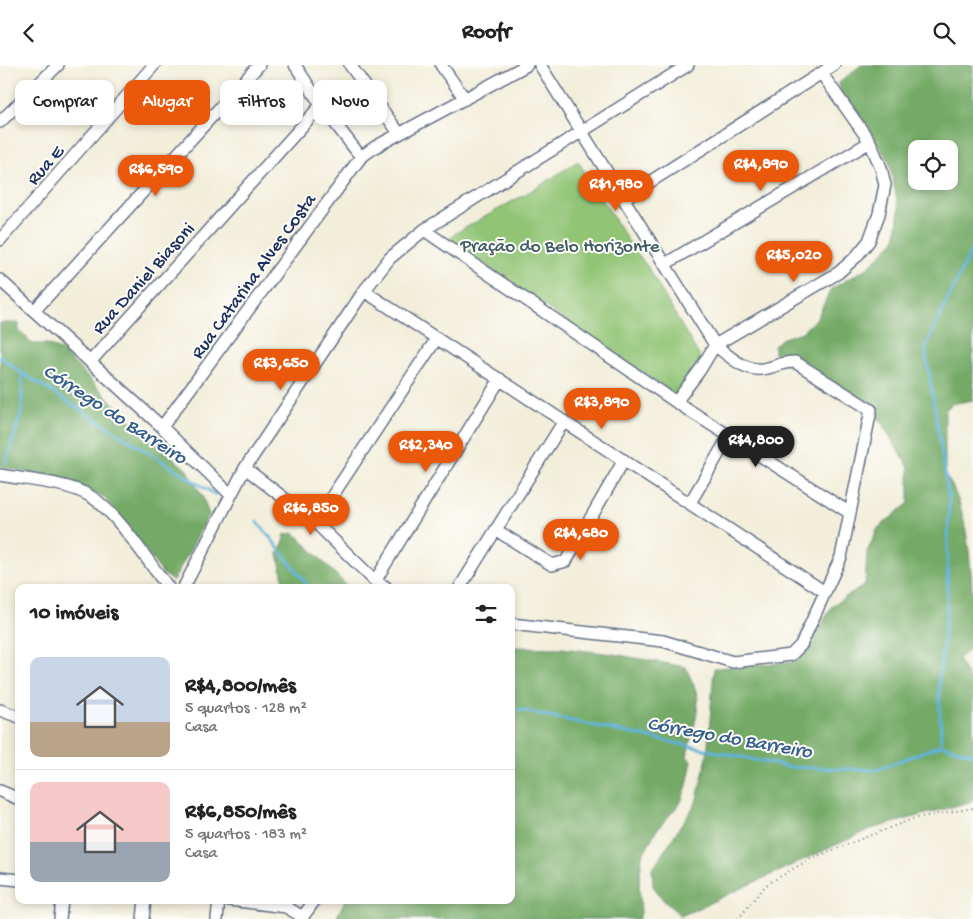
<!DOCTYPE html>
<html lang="pt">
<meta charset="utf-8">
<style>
:root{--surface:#fff;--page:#f2f2f2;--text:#222;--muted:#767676;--line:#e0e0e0;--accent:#ea580c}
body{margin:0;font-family:"Gochi Hand",sans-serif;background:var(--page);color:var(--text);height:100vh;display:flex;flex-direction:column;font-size:19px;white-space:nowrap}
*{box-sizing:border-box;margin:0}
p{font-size:16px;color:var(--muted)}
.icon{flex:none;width:28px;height:28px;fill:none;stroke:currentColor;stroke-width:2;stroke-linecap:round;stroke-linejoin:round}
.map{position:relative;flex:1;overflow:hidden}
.side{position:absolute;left:15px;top:519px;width:500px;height:320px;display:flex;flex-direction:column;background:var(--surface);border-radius:10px;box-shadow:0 2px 8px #0003}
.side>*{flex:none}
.hud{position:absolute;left:15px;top:15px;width:500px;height:45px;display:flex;gap:10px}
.controls{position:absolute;left:908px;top:75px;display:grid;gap:10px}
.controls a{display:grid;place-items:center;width:50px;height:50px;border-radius:10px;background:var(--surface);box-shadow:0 2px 8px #0003;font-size:25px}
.price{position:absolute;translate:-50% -42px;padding:0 11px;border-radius:18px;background:var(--accent);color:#fff;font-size:16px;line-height:32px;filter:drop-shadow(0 1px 2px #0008)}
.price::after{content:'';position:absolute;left:50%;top:30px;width:15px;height:11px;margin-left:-8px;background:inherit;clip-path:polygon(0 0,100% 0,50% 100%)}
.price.selected{background:#222;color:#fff}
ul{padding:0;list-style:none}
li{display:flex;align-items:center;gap:15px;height:125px;padding:0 15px}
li+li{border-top:1px solid var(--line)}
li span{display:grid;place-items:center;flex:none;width:140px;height:100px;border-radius:10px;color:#555}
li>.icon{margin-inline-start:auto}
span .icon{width:60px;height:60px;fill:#fffc;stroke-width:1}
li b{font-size:21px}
h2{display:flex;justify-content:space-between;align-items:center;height:60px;padding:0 15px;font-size:21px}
.tag{padding:0 18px;border-radius:10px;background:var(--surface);box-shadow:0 2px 8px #0003;font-size:18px;line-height:45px}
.tag.selected{background:var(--accent);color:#fff}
header{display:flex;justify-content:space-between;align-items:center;height:65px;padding:0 15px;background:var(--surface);font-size:22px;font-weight:700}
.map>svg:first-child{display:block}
</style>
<header><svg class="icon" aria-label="back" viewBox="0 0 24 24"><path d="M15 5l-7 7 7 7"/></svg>Roofr<svg class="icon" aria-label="search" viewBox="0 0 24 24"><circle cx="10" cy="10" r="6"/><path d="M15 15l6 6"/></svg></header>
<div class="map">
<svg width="973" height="854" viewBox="0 0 973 854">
<rect width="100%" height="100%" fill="#fdfcf7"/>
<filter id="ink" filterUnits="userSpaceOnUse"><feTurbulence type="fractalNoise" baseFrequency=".02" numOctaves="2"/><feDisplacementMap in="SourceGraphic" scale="10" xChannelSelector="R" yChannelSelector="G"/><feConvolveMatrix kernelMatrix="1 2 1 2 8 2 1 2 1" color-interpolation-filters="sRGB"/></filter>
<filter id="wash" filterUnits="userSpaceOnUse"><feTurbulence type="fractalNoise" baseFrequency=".0096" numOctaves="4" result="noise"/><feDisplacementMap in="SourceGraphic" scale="20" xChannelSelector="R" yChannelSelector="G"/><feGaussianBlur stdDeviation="1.12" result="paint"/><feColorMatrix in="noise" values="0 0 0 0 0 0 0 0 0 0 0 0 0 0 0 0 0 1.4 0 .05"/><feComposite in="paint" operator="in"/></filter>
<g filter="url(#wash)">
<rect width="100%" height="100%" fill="#f2eeda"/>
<path fill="#91c475" stroke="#567a6a" d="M578,96L632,182L647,201L701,294L676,331L448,175L456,168L538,122Z"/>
<path fill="#74aa66" stroke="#486c62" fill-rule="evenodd" d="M861,0H973V335L952,339L945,346V410C973,444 973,536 973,581L958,594L973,620V736L871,764L681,851L664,836L653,821L652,804L696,738L707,692L714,603L796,597L812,575L833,540L865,520L867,487L878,463L909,438V403L874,346L781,296L774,288V281L781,274L802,267L817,253L831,224L867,203L895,175L899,146L889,96L840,27L839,18ZM916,84H949V116H916Z
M0,258H19V265L33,279H48L62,286L126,351L187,405L203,432L209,450L173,516L164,510L104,432L63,416L0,401Z
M293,468L300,473L348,522H276L283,514L278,488L284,476V470Z
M511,582L562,583L613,589L686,602C689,611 697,624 698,635C698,654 690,672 687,692L692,696L687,720L681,737L656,766L642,791L639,817L641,848L639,854H336L345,835H511Z"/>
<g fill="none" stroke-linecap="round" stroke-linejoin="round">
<path stroke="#5fb3db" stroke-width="3" d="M0,292L22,308L216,430
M6,398L22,345V308
M257,456L309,522
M511,643L789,702L876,705L941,680
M941,680L939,614L947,544L949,434L925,283L973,181
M941,680L973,689"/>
</g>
</g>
<g filter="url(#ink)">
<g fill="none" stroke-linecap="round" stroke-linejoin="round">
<g stroke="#667289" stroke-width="14">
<path id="minor" d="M295,0L321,40L361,92
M350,0L399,68
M441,0L465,34
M0,57L58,0
M623,134L834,0
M424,165L676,337L850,448
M0,175L154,0
M665,199L870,77
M0,215L162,362L231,430
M364,226L825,527
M34,246L259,0
M90,297L321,40
M676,337L700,305L715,280L838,208L856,192L869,176L879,149L885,120L881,103L870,77L822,9
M162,362L361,92L375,82L527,0
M245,403L315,457L375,516L386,522
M0,410C27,415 67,417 90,431C117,447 148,497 168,522
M690,438L729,371
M315,457L437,273
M496,465L552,500L566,496L624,395
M375,516L500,314
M184,522L245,403L364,226L390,193L424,165L688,0
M460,522L564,356
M511,559L663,576L733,597L791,590L801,580L841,492L871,345L795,297C783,297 779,300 768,303C747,309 730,292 715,280L540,0
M0,645L19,652
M0,726L19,734
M0,813L19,815
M229,835L286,842L303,852
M60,854L62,835
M143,854L145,835
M217,854L219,835
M301,854L315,835"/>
</g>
<path stroke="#667289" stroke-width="2" stroke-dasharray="1 4" stroke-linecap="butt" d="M738,854L766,820L810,794L915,753L973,743"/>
<use href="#minor" stroke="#fff" stroke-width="11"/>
</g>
</g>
<g text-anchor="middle" stroke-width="4" stroke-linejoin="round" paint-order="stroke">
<g font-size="19" fill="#1b2f5e" stroke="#fdfcf7">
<text transform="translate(44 99) rotate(-49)" y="7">Rua E</text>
<text transform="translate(252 210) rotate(-54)" y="7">Rua Catarina Alves Costa</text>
<text transform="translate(142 212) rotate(-48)" y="7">Rua Daniel Biasoni</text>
</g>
<g font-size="19" fill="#3e5c65" stroke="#fdfcf7">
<text x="560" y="186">Pração do Belo Horizonte</text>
</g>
<g font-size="20" font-style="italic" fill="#335d8a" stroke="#fdfcf7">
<text transform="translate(116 348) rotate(33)" y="7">Córrego do Barreiro</text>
<text transform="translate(730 671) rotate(10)" y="7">Córrego do Barreiro</text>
</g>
</g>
</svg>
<div class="controls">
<a><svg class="icon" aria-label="locate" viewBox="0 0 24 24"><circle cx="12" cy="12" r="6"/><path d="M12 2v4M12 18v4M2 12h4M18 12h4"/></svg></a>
</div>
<b class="price" style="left:761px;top:127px">R$4,890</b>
<b class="price" style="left:156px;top:132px">R$6,590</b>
<b class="price" style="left:616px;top:147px">R$1,980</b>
<b class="price" style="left:794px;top:218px">R$5,020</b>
<b class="price" style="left:281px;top:326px">R$3,650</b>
<b class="price" style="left:602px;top:365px">R$3,890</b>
<b class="price selected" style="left:756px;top:403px">R$4,800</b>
<b class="price" style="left:426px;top:408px">R$2,340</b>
<b class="price" style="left:311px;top:471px">R$6,850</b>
<b class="price" style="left:581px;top:496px">R$4,680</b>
<div class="hud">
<a class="tag">Comprar</a>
<a class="tag selected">Alugar</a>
<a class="tag">Filtros</a>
<a class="tag">Novo</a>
</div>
<section class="side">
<h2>10 imóveis<svg class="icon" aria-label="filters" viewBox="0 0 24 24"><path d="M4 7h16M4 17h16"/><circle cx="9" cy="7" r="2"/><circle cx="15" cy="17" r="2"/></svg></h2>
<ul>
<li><span style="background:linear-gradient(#c9d6e8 65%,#b9a48a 0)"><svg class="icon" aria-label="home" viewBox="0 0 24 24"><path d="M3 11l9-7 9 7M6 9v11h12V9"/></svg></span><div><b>R$4,800/mês</b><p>5 quartos · 128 m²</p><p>Casa</p></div></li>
<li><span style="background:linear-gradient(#f6c9c9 60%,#9aa5b1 0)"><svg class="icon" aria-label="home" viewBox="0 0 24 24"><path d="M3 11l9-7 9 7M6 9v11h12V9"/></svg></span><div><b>R$6,850/mês</b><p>5 quartos · 183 m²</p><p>Casa</p></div></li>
</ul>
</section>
</div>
